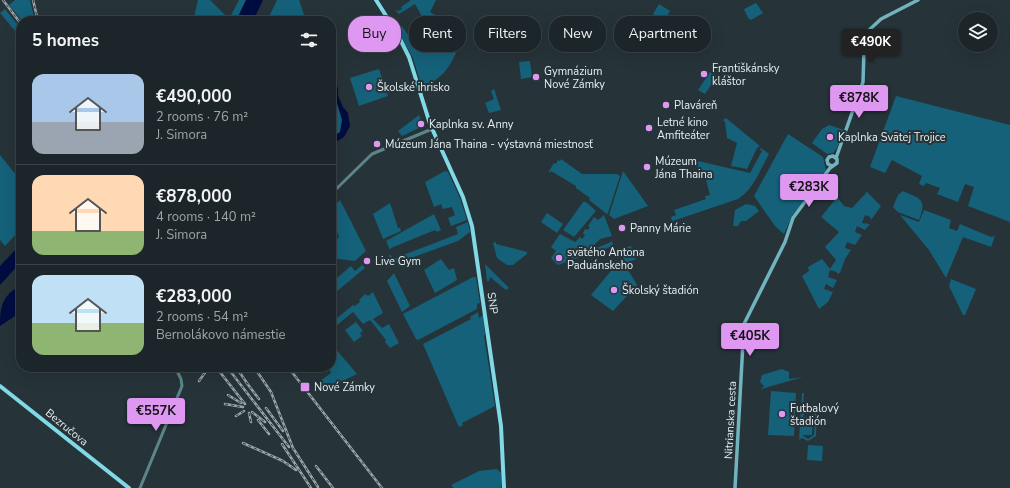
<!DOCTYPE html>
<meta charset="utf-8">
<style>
:root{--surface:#1c262a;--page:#293236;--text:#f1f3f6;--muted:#a0a5a8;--line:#3a4347;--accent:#df98f2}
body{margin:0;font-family:"Nunito Sans",sans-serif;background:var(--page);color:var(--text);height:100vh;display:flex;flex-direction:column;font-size:15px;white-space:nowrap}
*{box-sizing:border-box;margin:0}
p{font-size:13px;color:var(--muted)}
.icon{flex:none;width:22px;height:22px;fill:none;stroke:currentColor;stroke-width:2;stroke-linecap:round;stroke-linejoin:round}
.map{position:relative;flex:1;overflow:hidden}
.panel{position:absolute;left:16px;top:16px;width:320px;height:356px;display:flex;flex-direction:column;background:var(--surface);border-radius:16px;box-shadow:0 4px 16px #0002,0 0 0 1px var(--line)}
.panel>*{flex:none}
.hud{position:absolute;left:348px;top:16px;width:380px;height:36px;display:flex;gap:8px}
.fabs{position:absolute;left:958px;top:12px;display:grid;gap:8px}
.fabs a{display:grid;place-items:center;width:40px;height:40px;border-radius:50%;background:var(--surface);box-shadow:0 4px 16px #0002,0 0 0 1px var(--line);font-size:20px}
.price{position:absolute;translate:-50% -34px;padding:0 9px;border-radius:4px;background:var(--accent);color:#111;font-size:13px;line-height:26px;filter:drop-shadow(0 1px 2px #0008)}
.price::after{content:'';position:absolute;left:50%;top:24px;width:12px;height:9px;margin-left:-6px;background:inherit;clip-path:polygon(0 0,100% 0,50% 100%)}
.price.selected{background:#222;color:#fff}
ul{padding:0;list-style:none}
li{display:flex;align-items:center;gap:12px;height:100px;padding:0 16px}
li+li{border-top:1px solid var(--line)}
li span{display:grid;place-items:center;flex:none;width:112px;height:80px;border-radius:12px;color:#555}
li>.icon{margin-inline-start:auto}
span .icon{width:48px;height:48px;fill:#fffc;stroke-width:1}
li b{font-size:17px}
h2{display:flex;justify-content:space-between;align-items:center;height:48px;padding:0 16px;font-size:17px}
.tag{padding:0 14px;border-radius:16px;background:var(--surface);box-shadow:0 4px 16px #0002,0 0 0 1px var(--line);font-size:14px;line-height:36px}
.tag.selected{background:var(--accent);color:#111}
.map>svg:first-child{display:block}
</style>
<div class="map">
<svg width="1010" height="488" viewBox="0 0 1010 488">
<rect width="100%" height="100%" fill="#263338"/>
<path fill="#15617a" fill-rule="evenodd" d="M15,0H30L35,21H22L9,5Z
M198,0H210L229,19L239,0H246L236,21H193Z
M277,0H299L306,21H267Z
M411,0H436L430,12L458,29L447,48L456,53C448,70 442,77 425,87L421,85L413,58L397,29L402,26L418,49L431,40L425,22L415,4L399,14L395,10L398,11L402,9L401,7Z
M756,3L763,13L751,20L748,18L744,9Z
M659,4L670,11L664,21L653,14Z
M5,9L21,29V38L0,13Z
M687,21L704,31L698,41L681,31Z
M530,61L532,77L521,79L519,62Z
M379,69L388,96L359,106L350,78Z
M710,72L717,76L705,94L698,90Z
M331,87C338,102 347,118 341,134L331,139Z
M494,89L501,110L489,113L485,103L494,99L491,91Z
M896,96L1010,125V222L968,206L974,187L965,184L958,202L937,194L940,188L926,183L924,186L919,184L922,176L892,160L885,173L870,167Z
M419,115L423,126L402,136L398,131Z
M726,118L760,146L757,148L747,169L731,166L737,143L727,138L725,122L723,120Z
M829,125L844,130L837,148L833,153L827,154L812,143L822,129Z
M788,134L823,157L826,171L792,216L784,234L775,226L754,196Z
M761,148L769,154C760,170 754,189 738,199L658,226L672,221L671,217L676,215L674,210L706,199L705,196L710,195L706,180L696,177L698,161L750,173L762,151L760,150Z
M0,155L21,181V229L5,246L0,240Z
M561,159L582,174H617L620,176L608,213L607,214L589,200L590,198L576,188V186L551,171L550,173L549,171L554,163L556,164L558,160L560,161Z
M445,171L448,172L460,198L467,220L451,226L448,218L455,215L452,207L443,209L441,204L434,207L425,182Z
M623,171L648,206L614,219L609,215Z
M866,191L881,206L871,220L870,217L865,215L862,223L870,224L865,230L857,226L855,232L862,235L855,245L847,242L845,248L851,250L845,259L840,273L837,274V272L830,270L828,277L837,280L833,288L826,284L824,289L833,292L828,302L819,309L802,276L809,271L808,267L822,259L830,269L836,260L825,247L839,232L821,217L837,197L844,206L852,208L866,193Z
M903,191C921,199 927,199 919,220L898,212L893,207L898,195Z
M340,200L366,251L355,261L331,258V240L337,239L339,237L331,216V209Z
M583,202H586L596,211L574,237L563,230Z
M390,203L398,228H400L401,231L383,239L373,214Z
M746,204L755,206L759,211L746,221H741L738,226H733L735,210Z
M924,210L951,220L949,228L957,231L960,224L991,237L995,236L991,247L963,237L946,278L929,250L900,215L919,222Z
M547,213L563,224L557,233L541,222Z
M434,214L441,230L437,232L435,230L391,248L390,250L386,241Z
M604,215L612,236L600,239L593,246L594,249L611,242L612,240L613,246L558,265L551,258L556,251L551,247L560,234L575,242L580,237L582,239L585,235L583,233L585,229L588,230L590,227L588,226L594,217L598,220Z
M468,222L470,232L458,241L386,267L390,254L393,259L458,234L456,227Z
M496,242V244L527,252V254L513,265H507L497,258L493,243Z
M631,246L636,259L627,263L623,258L620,250Z
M441,259L449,270L454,268L457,280L435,293L424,270Z
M358,260L365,268L331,296V283L351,266L355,271L362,265Z
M619,261L630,273L637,285L613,311L591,295Z
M485,264L509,288L506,290L490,277L489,281H487Z
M394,273L410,306L402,312L387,281Z
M473,277H476L480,303L477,304V309L418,340L416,339L403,314Z
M951,279L976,289L965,315H963L949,286Z
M373,292L383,313L373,319L382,328L389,324L399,343L390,348L385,342L386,340L370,320L363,324L353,312L331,330V323L353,305L355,306L360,302L359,300L365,294L368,296Z
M478,312L479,318L483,315L485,334L484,336L495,406L462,423L463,425L460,427L458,425L423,344L471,319L470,317Z
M356,322L363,331L360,333L362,336L354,342L345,330Z
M332,343L335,344L337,346L335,348L357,374L334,385L329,383L323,385L320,381L331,373L329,367H331Z
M782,369L789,372V379L803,377L761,389L764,386L760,382L762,375Z
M771,391L796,393L794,436L768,435Z
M802,393H804L803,410L811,408L817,414L816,436L808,441L802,438L799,440ZM807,410L813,411L815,417L814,435L808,439L802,435H812L813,418L803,417L802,433L803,416Z
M808,445L823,446L822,461L807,460Z
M497,469L501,473V488H454L451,485L479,471Z"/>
<path fill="#000c41" d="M246,0H263L253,21H236Z
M331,64L338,89V96L343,107L348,113L350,126L344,137L331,145V138L340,132L342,120L336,100L331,97Z
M21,244V262L0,285V266Z
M15,289L21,292V312L0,326C0,311 1,298 15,289Z"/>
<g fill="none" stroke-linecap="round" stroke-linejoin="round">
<path stroke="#5c858a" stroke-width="3" d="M331,194L372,154L432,129
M140,488L182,386L181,379L175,367"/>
<path stroke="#71b4be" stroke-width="3.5" d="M836,158L863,82L864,50L867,32L881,19L918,0
M735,488L744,324L785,242L793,218L830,168L837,163V159L833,156L829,157L827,160L828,164L832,166"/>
<path stroke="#80d9e5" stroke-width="4" d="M376,0L397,33L409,57L430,124L463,197L472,226L501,426L504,488
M0,386L129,488"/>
<g stroke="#9ca6aa" stroke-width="2.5">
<path id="rail" d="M3,0L21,24
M33,0L38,21
M216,367L245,404
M227,367L289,447
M236,367L249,386
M254,367L271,392L293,448L318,487
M288,367L382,488
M199,381L209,367
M246,382L259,399
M228,395L241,403
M225,404L243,407
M266,408L283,431
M252,412L265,422
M249,413L251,422
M236,416L244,411
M258,420L269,434
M243,443L283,461L296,470
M282,444L311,488
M316,466L333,488"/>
</g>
<use href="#rail" stroke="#263338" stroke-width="1" stroke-dasharray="3" stroke-linecap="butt"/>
</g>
<g fill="#df98f2" stroke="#263338" stroke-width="1.5">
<circle cx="704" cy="74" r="4"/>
<circle cx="536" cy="77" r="4"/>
<circle cx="369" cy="87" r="4"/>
<circle cx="666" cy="105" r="4"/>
<circle cx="421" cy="124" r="4"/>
<circle cx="649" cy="128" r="4"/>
<circle cx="830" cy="137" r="4"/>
<circle cx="377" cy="144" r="4"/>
<circle cx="647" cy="167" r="4"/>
<circle cx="622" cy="228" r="4"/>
<circle cx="559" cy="258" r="4"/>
<circle cx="367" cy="261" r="4"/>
<circle cx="614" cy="290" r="4"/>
<rect x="300" y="382" width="10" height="10" rx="2"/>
<circle cx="782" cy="414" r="4"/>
</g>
<g text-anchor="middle" stroke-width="4" stroke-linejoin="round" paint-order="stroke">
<g font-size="11" fill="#e6eef1" stroke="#263338" text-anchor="start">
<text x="712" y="72">Františkánsky<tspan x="712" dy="13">kláštor</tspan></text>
<text x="544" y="75">Gymnázium<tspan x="544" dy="13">Nové Zámky</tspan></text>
<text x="377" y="91">Školské ihrisko</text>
<text x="674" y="109">Plaváreň</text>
<text x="657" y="126">Letné kino<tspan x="657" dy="13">Amfiteáter</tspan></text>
<text x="429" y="128">Kaplnka sv. Anny</text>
<text x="838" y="141">Kaplnka Svätej Trojice</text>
<text x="385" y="148">Múzeum Jána Thaina - výstavná miestnosť</text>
<text x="655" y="165">Múzeum<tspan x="655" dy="13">Jána Thaina</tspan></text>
<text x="630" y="232">Panny Márie</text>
<text x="567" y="256">svätého Antona<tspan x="567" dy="13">Paduánskeho</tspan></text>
<text x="375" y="265">Live Gym</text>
<text x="622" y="294">Školský štadión</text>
<text x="314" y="391">Nové Zámky</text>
<text x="790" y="412">Futbalový<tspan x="790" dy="13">štadión</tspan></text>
</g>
<g font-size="11" fill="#e6eef1" stroke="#263338">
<text transform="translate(493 303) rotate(82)" y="4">SNP</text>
<text transform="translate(730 420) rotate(-87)" y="4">Nitrianska cesta</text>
<text transform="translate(67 427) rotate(39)" y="4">Bezručova</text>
</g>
</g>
</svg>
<div class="fabs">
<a><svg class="icon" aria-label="layers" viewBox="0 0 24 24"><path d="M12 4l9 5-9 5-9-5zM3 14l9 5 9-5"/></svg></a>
</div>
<b class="price selected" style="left:871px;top:63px">€490K</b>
<b class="price" style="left:859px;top:119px">€878K</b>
<b class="price" style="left:809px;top:208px">€283K</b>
<b class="price" style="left:750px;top:357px">€405K</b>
<b class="price" style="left:156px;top:432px">€557K</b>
<div class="hud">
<a class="tag selected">Buy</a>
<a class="tag">Rent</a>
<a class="tag">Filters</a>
<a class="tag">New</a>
<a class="tag">Apartment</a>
</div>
<section class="panel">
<h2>5 homes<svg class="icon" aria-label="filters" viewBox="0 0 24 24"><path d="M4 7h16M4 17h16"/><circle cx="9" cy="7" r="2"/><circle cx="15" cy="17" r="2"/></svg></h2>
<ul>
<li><span style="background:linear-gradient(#a9c7e8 60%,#9aa5b1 0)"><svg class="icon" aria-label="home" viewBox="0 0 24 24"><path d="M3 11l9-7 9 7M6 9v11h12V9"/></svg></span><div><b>€490,000</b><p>2 rooms · 76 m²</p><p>J. Simora</p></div></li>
<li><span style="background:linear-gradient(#ffd9b3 70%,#8fb573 0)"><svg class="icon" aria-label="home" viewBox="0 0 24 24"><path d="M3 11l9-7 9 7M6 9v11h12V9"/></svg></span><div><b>€878,000</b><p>4 rooms · 140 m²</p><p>J. Simora</p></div></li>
<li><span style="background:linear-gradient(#bfe0f5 60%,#8fb573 0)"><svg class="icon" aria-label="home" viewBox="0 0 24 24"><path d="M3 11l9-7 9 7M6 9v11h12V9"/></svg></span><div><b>€283,000</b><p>2 rooms · 54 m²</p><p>Bernolákovo námestie</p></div></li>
</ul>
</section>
</div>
